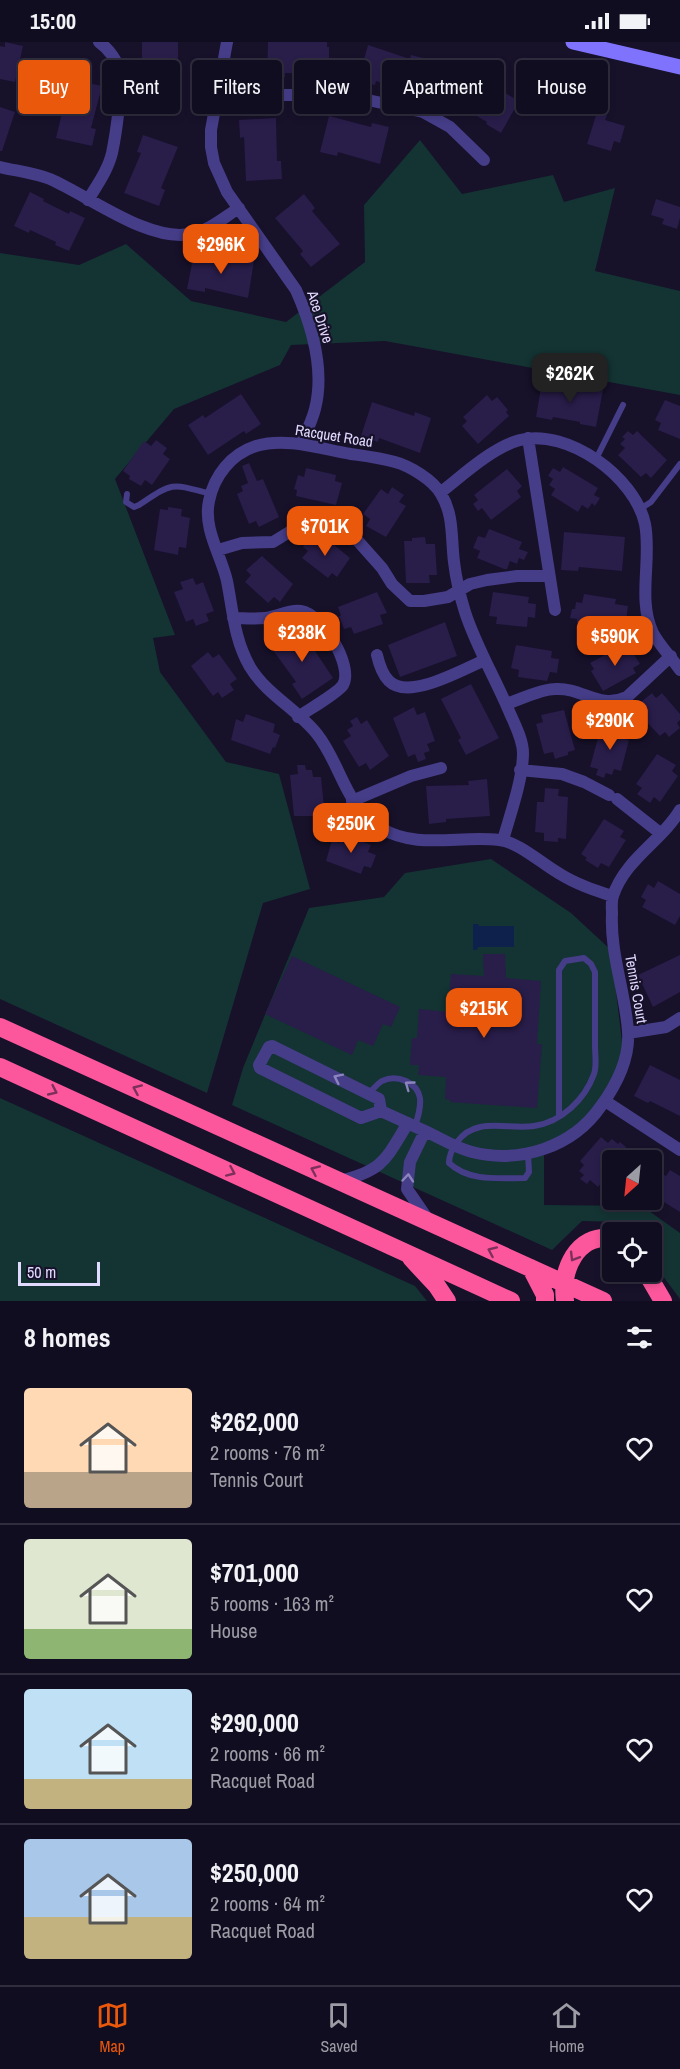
<!DOCTYPE html>
<meta charset="utf-8">
<style>
:root{--surface:#110d20;--page:#1e1b2d;--text:#f1f3f6;--muted:#9c9ca5;--line:#302d3e;--accent:#ea580c}
body{margin:0;font-family:"Archivo Narrow",sans-serif;background:var(--page);color:var(--text);height:100vh;display:flex;flex-direction:column;font-size:22px;white-space:nowrap}
*{box-sizing:border-box;margin:0}
p{font-size:20px;color:var(--muted)}
.icon{flex:none;width:33px;height:33px;fill:none;stroke:currentColor;stroke-width:2;stroke-linecap:round;stroke-linejoin:round}
.map{position:relative;height:1259px;overflow:hidden}
.details{display:flex;flex-direction:column;background:var(--surface);flex:1}
.details>*{flex:none}
.hud{position:absolute;left:18px;top:18px;width:645px;height:54px;display:flex;gap:12px}
.needle{width:39px;rotate:207deg}
.tools{position:absolute;left:602px;top:1108px;display:grid;gap:12px}
.tools a{display:grid;place-items:center;width:60px;height:60px;border-radius:6px;background:var(--surface);box-shadow:0 3px 9px #0003,0 0 0 2px var(--line);font-size:30px}
.scale{position:absolute;left:18px;bottom:15px;width:82px;box-sizing:border-box;padding-left:6px;border:3px solid #e1dafe;border-top:0;font-size:16px;line-height:21px;white-space:nowrap;color:#e1dafe;-webkit-text-stroke:4px #17112a;paint-order:stroke}
.price{position:absolute;translate:-50% -51px;padding:0 14px;border-radius:12px;background:var(--accent);color:#fff;font-size:20px;line-height:39px;filter:drop-shadow(0 2px 3px #0008)}
.price::after{content:'';position:absolute;left:50%;top:36px;width:18px;height:14px;margin-left:-9px;background:inherit;clip-path:polygon(0 0,100% 0,50% 100%)}
.price.on{background:#222;color:#fff}
ul{padding:0;list-style:none}
li{display:flex;align-items:center;gap:18px;height:150px;padding:0 24px}
li+li{border-top:2px solid var(--line)}
li span{display:grid;place-items:center;flex:none;width:168px;height:120px;border-radius:6px;color:#555}
li>.icon{margin-inline-start:auto}
span .icon{width:72px;height:72px;fill:#fffc;stroke-width:1}
li b{font-size:26px}
h2{display:flex;justify-content:space-between;align-items:center;height:72px;padding:0 24px;font-size:26px}
.chip{padding:0 21px;border-radius:6px;background:var(--surface);box-shadow:0 3px 9px #0003,0 0 0 2px var(--line);font-size:21px;line-height:54px}
.chip.on{background:var(--accent);color:#fff}
.status{display:flex;justify-content:space-between;align-items:center;height:42px;padding:0 30px;background:var(--surface);direction:ltr}
.status svg{height:16px;fill:currentColor}
.menu{display:flex;justify-content:space-around;align-items:center;height:84px;border-top:2px solid var(--line);background:var(--surface);font-size:16px;color:var(--muted)}
.menu a{display:grid;justify-items:center;gap:3px}
.menu .on{color:var(--accent)}
.map>svg:first-child{display:block}
</style>
<div class="status"><b>15:00</b><svg viewBox="0 0 49 12"><path d="M0 12V9h3v3zM5 12V6h3v6zM10 12V3h3v9zM15 12V0h3v12zM26 1h20v11H26zM47 4h2v5h-2z"/></svg></div>
<div class="map">
<svg width="680" height="1259" viewBox="0 0 680 1259">
<rect width="100%" height="100%" fill="#17112a"/>
<path fill="#143333" d="M420,98L462,152L553,133L564,160L615,146L595,229L680,249V353L385,299L291,303L280,323L174,367L115,437L175,593L153,596L160,630L226,720L279,732L310,847L263,861L207,1051L0,957V211L79,223L126,202L191,259L286,280L365,220L364,163Z
M491,817L571,871L611,908L624,1016L608,1061L544,1108V1163L642,1164L680,1191V1257L651,1218V1191H630L622,1180L582,1179L552,1208L232,1063L243,1026L309,866L384,855L405,831Z
M0,1056L415,1244L427,1259H0Z"/>
<path fill="#0e214c" d="M473,882H478L479,884H514V905H478L477,908H473Z"/>
<path fill="#291d4a" d="M5,0L23,4L15,40L0,37V4L5,5Z
M142,0H178V41H182V60L146,59V17H142Z
M268,0H327V5H329V32L285,31V35H267Z
M368,3L410,17L411,13L427,17L418,53L376,39L375,43L358,39Z
M467,28L481,36L479,39L504,53L505,51L519,59L501,91L486,82L487,80L463,66L462,68L448,60Z
M65,36L102,44L91,86L96,87L92,104L56,96L66,54L62,53Z
M0,65L15,70L2,109H0Z
M597,70L607,73L605,78L625,84L620,101L614,99L611,109L587,102Z
M329,74L371,85L372,81L389,85L380,122L338,110L337,114L320,110Z
M276,76L277,119H281L282,137L246,139L244,95L240,96L239,78Z
M143,93L178,105L161,146L165,148L159,164L124,151L141,111L137,110Z
M30,150L44,157L43,159L69,172L70,169L85,176L69,209L55,203L56,200L30,188L29,191L14,184Z
M304,152L315,166L312,169L340,202L311,225L300,212L303,209L275,176Z
M656,157L680,165V176L677,187L662,182L664,177L651,173Z
M194,211L236,219L237,215L254,219L248,256L205,246V250L187,247Z
M542,340L585,348V345L603,348L596,385L580,382V380L553,375L552,378L536,375Z
M241,352L261,382L246,392L244,389L208,413L188,383L203,373L205,376Z
M487,353L492,359L497,355L508,368L506,370L509,374L478,402L462,384L467,379L463,375Z
M665,358L680,364V397L658,388L661,381L655,378Z
M372,360L414,374L415,370L431,376L420,411L379,396L378,400L361,394Z
M628,389L633,393L637,389L667,418L651,436L646,431L641,435L618,413L625,406L620,402L625,397L622,395Z
M156,398L167,406L163,412L170,417L152,443L145,438L141,444L129,437L130,434L123,429L144,399L151,404Z
M249,421L257,439L263,437L279,475L259,485L256,479L249,482L237,452L243,449L241,444L248,441L242,424Z
M563,425L598,446L594,453L600,456L595,464L592,461L588,467L582,463L578,470L551,453L555,447L549,443L553,437L548,434L553,426L560,430Z
M306,426L336,433L335,439L342,441L336,463L296,454L297,448L294,447L298,433L304,435Z
M507,427L522,444L517,449L521,455L491,478L482,466L478,469L473,462L478,458L474,453Z
M392,445L404,453L399,460L406,464L386,495L366,484L370,477L363,472L381,447L388,452Z
M168,465L182,467L181,474L190,476L186,506L179,505L178,513L154,508L160,467L168,468Z
M489,487L522,500L519,507L528,510L524,518L519,516L517,522L510,519L507,527H504L477,516L480,509L473,506L478,494L485,496Z
M564,490L625,495L622,529L579,525L578,529L561,528Z
M322,493L350,516L337,535L332,531L328,536L302,516L308,509L303,505L312,494L317,499Z
M425,495L426,502H435L437,533H429L430,541H406L404,499H412V496Z
M262,514L293,542L280,560L274,555L268,561L245,540L251,533L246,528Z
M193,536L196,543L203,540L214,569L206,572L209,579L196,584L193,577L186,580L174,550L183,547L180,540Z
M377,550L387,571L380,573L383,582L354,592L351,585L344,587L339,574H341L338,565Z
M493,550L529,555L528,561L536,562L535,576L528,575L527,585L496,582L497,575L489,574Z
M584,552L616,557L615,562L628,564L626,579L619,578L618,588L577,581V577L570,576L572,567H575L576,560L582,561Z
M445,580L457,614L400,635L388,603Z
M299,585L333,636L302,657L292,642L296,640L270,604Z
M627,601L640,622L633,626L636,631L603,649L591,629L594,627L590,621Z
M516,603L552,609L551,616L559,617L557,631L550,630L547,639L518,635L519,628L511,626Z
M208,610L213,616L219,612L237,637L230,642L234,648L222,656L218,650L213,654L191,624Z
M471,642L499,696L466,713L458,698L461,696L441,657Z
M652,651L656,656L662,651L680,672V678L677,681L680,686L669,695L665,690L660,694L638,671L645,665L641,660Z
M414,665L417,673L425,670L435,699L427,702L430,709L424,711L426,717L418,720L415,712L408,715L393,676Z
M564,668L575,708L568,710V713L555,717L553,710L544,712L536,682L543,680L541,673Z
M246,672L275,682L273,690L280,693L275,706L273,705L270,712L231,698L236,677L243,680Z
M357,675L361,682L367,678L389,714L370,728L366,721L359,725L343,699L351,694L347,688L353,684L350,679Z
M610,680L619,682L617,688L623,689L622,696L629,698L621,729L614,727L612,733L606,731L604,736L596,733L598,727L590,725L601,685L608,687Z
M657,712L676,723L672,729L678,734L660,760L654,755L650,761L637,752L642,746L636,742Z
M297,723H305L306,728H312L313,735H321L324,765L316,766L317,774H294L290,733L298,732Z
M487,737L490,774L446,777V780L429,782L426,744L469,743L468,739Z
M545,746L559,747L558,754L568,755L566,797L558,796V800L544,799V791L535,790L537,760H544Z
M604,777L624,789L620,795L626,798L609,825L601,821L598,826L585,818L587,816L581,812Z
M342,792L371,803L368,810L376,813L371,826L364,824L361,832L326,819L332,798L339,801Z
M658,839L680,852V874L675,883L642,865L646,858L641,855L648,842L654,846Z
M483,912H505L506,936L541,939L537,1002H542L537,1066L450,1060V1058L445,1057L446,1035L418,1033L419,1023H410L412,996H417L419,967L448,970L451,932L484,934Z
M680,913V950L653,965L638,933Z
M292,914L400,965L391,985L383,982L373,1004L358,998L352,1013L265,972Z
M650,1023L680,1038V1074L650,1059L648,1061L634,1054Z
M601,1095L608,1101L612,1097L618,1102L620,1100L626,1105L623,1110L626,1113L620,1119H612V1128L598,1145L590,1138L587,1142L580,1137L584,1133L579,1129L584,1123L580,1119Z
M670,1128L680,1134V1170L651,1152V1133L656,1136L660,1131L666,1134Z"/>
<g fill="none" stroke-linecap="round" stroke-linejoin="round">
<path stroke="#453d88" stroke-width="6" d="M596,417L623,363
M127,452L126,460L134,465L139,463C174,440 170,441 211,452
M640,467L651,460L680,422
M368,1051C373,1048 377,1042 382,1039C397,1032 417,1040 420,1056C421,1066 418,1075 415,1084
M528,1112L529,1130L525,1136C500,1136 469,1140 449,1121C449,1113 452,1107 457,1100C476,1074 507,1088 534,1084C562,1080 585,1057 594,1032C597,1024 595,1013 595,1004C595,980 595,955 595,930L591,922L584,916L565,919L559,928V1074"/>
<path stroke="#453d88" stroke-width="12" d="M227,0L211,88V105L214,121L227,150L296,248C312,284 325,328 315,367C312,379 306,391 301,402
M218,46L270,53H345L423,70L450,85L484,118
M0,125C17,129 34,131 50,137C89,154 148,200 190,192C209,189 223,176 239,166
M88,158C97,143 108,128 112,111C116,92 122,50 120,31C118,19 109,7 99,0
M528,396L555,568
M441,450C463,433 493,405 520,398C568,386 635,435 645,482C652,517 637,558 653,591C660,604 672,616 680,628
M218,508L242,501L273,500L309,478L327,475L341,481L349,489L382,526L392,542L410,559H424L448,555L470,542L487,538L517,534H548
M233,576C243,576 254,577 265,576C277,575 289,567 301,569C322,572 354,624 343,643C338,651 308,668 298,675
M377,613C379,622 382,632 389,639C409,659 463,627 485,618
M506,662C519,658 541,647 555,647C582,645 599,668 627,655L671,614
M520,728L562,732L584,740L609,753
M617,757L660,791
M352,759L411,734L441,726
M503,798C510,773 523,737 523,711C523,697 514,681 509,669C495,636 476,604 465,570C460,554 456,537 454,520C451,496 454,473 441,452C433,438 410,424 395,420C381,416 365,414 351,412C321,407 287,395 256,404C231,412 214,434 209,459C203,487 221,513 227,539C233,569 234,597 250,625C267,653 297,667 317,692C342,724 344,763 381,786C416,808 460,793 499,798C519,800 542,822 560,832C576,842 594,848 612,854
M628,991L666,985L680,976
M605,1059L680,1108
M381,1069L379,1057L272,1004L269,1005L259,1023L260,1026L361,1076L381,1069C396,1076 412,1083 427,1090C442,1097 456,1106 472,1110C520,1122 573,1105 601,1064C617,1042 630,1016 628,989C625,949 610,911 612,872C612,866 611,859 613,854C625,817 662,799 680,768
M425,1089L410,1120L407,1147L429,1179
M340,1139C384,1128 385,1118 408,1081"/>
<path stroke="#7f73fd" stroke-width="15" d="M573,0L680,25"/>
<path stroke="#fc579c" stroke-width="18" d="M0,985L603,1259
M0,1025L511,1259
M411,1216L437,1244L447,1259
M531,1226L545,1253V1259
M646,1230L663,1259
M565,1259C561,1228 576,1192 612,1196"/>
</g>
<defs><path id="oneway-chevron" d="M-2-3.5L2.5 0L-2 3.5" fill="none" stroke-width="1.6" stroke-linecap="round" stroke-linejoin="round" transform="scale(1.5)"/></defs>
<g stroke="#8b84bd">
<use href="#oneway-chevron" transform="translate(338 1036) rotate(-154)"/>
<use href="#oneway-chevron" transform="translate(409 1043) rotate(-144)"/>
<use href="#oneway-chevron" transform="translate(408 1136) rotate(-85)"/>
</g>
<g stroke="#7e305d">
<use href="#oneway-chevron" transform="translate(137 1047) rotate(-156)"/>
<use href="#oneway-chevron" transform="translate(53 1049) rotate(25)"/>
<use href="#oneway-chevron" transform="translate(315 1128) rotate(-156)"/>
<use href="#oneway-chevron" transform="translate(231 1130) rotate(24)"/>
<use href="#oneway-chevron" transform="translate(492 1209) rotate(-156)"/>
<use href="#oneway-chevron" transform="translate(574 1215) rotate(121)"/>
</g>
<g text-anchor="middle" stroke-width="4.5" stroke-linejoin="round" paint-order="stroke">
<g font-size="15" fill="#e1dafe" stroke="#17112a">
<text transform="translate(320 275) rotate(72)" y="5">Ace Drive</text>
<text transform="translate(334 394) rotate(9)" y="5">Racquet Road</text>
<text transform="translate(636 947) rotate(80)" y="5">Tennis Court</text>
</g>
</g>
</svg>
<div class="tools">
<a><svg class="needle" viewBox="-14 -14 28 28"><path d="M0-13l5 13h-10z" fill="#e53935"/><path d="M0 13l5-13h-10z" fill="#9c9ca5"/></svg></a>
<a><svg class="icon" aria-label="locate" viewBox="0 0 24 24"><circle cx="12" cy="12" r="6"/><path d="M12 2v4M12 18v4M2 12h4M18 12h4"/></svg></a>
</div>
<div class="scale">50 m</div>
<b class="price" style="left:221px;top:233px">$296K</b>
<b class="price on" style="left:570px;top:362px">$262K</b>
<b class="price" style="left:325px;top:515px">$701K</b>
<b class="price" style="left:302px;top:621px">$238K</b>
<b class="price" style="left:615px;top:625px">$590K</b>
<b class="price" style="left:610px;top:709px">$290K</b>
<b class="price" style="left:351px;top:812px">$250K</b>
<b class="price" style="left:484px;top:997px">$215K</b>
<div class="hud">
<a class="chip on">Buy</a>
<a class="chip">Rent</a>
<a class="chip">Filters</a>
<a class="chip">New</a>
<a class="chip">Apartment</a>
<a class="chip">House</a>
</div>
</div>
<section class="details">
<h2>8 homes<svg class="icon" aria-label="filters" viewBox="0 0 24 24"><path d="M4 7h16M4 17h16"/><circle cx="9" cy="7" r="2"/><circle cx="15" cy="17" r="2"/></svg></h2>
<ul>
<li><span style="background:linear-gradient(#ffd9b3 70%,#b9a48a 0)"><svg class="icon" aria-label="home" viewBox="0 0 24 24"><path d="M3 11l9-7 9 7M6 9v11h12V9"/></svg></span><div><b>$262,000</b><p>2 rooms · 76 m²</p><p>Tennis Court</p></div><svg class="icon" aria-label="heart" viewBox="0 0 24 24"><path d="M12 20l-8-8c-3-5 5-10 8-4 3-6 11-1 8 4z"/></svg></li>
<li><span style="background:linear-gradient(#dfe7d0 75%,#8fb573 0)"><svg class="icon" aria-label="home" viewBox="0 0 24 24"><path d="M3 11l9-7 9 7M6 9v11h12V9"/></svg></span><div><b>$701,000</b><p>5 rooms · 163 m²</p><p>House</p></div><svg class="icon" aria-label="heart" viewBox="0 0 24 24"><path d="M12 20l-8-8c-3-5 5-10 8-4 3-6 11-1 8 4z"/></svg></li>
<li><span style="background:linear-gradient(#bfe0f5 75%,#c2b280 0)"><svg class="icon" aria-label="home" viewBox="0 0 24 24"><path d="M3 11l9-7 9 7M6 9v11h12V9"/></svg></span><div><b>$290,000</b><p>2 rooms · 66 m²</p><p>Racquet Road</p></div><svg class="icon" aria-label="heart" viewBox="0 0 24 24"><path d="M12 20l-8-8c-3-5 5-10 8-4 3-6 11-1 8 4z"/></svg></li>
<li><span style="background:linear-gradient(#a9c7e8 65%,#c2b280 0)"><svg class="icon" aria-label="home" viewBox="0 0 24 24"><path d="M3 11l9-7 9 7M6 9v11h12V9"/></svg></span><div><b>$250,000</b><p>2 rooms · 64 m²</p><p>Racquet Road</p></div><svg class="icon" aria-label="heart" viewBox="0 0 24 24"><path d="M12 20l-8-8c-3-5 5-10 8-4 3-6 11-1 8 4z"/></svg></li>
</ul>
</section>
<nav class="menu">
<a class="on"><svg class="icon" aria-label="map" viewBox="0 0 24 24"><path d="M3 6l6-2 6 2 6-2v14l-6 2-6-2-6 2zM9 4v14M15 6v14"/></svg>Map</a>
<a><svg class="icon" aria-label="saved" viewBox="0 0 24 24"><path d="M7 4h10v16l-5-4-5 4z"/></svg>Saved</a>
<a><svg class="icon" aria-label="home" viewBox="0 0 24 24"><path d="M3 11l9-7 9 7M6 9v11h12V9"/></svg>Home</a>
</nav>
